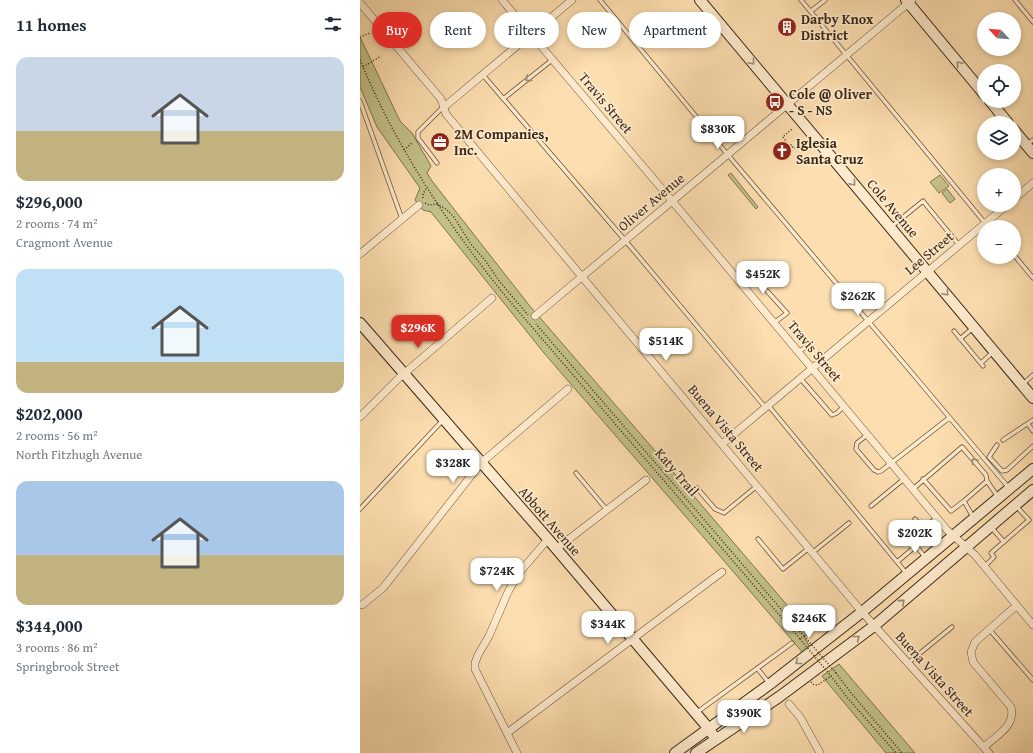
<!DOCTYPE html>
<meta charset="utf-8">
<style>
:root{--surface:#fff;--page:#f2f2f3;--text:#1f2937;--muted:#747a83;--accent:#d93025}
body{margin:0;font-family:"Gentium Book Plus",serif;background:var(--page);color:var(--text);height:100vh;display:flex;flex-direction:column;font-size:15px;white-space:nowrap}
*{box-sizing:border-box;margin:0}
p{font-size:13px;color:var(--muted)}
.icon{flex:none;width:22px;height:22px;fill:none;stroke:currentColor;stroke-width:2;stroke-linecap:round;stroke-linejoin:round}
.map{position:relative;flex:1;overflow:hidden}
.side{display:flex;flex-direction:column;background:var(--surface);width:360px}
.side>*{flex:none}
.hud{position:absolute;left:12px;top:12px;width:380px;height:36px;display:flex;gap:8px}
.needle{width:26px;rotate:296deg}
.fabs{position:absolute;left:617px;top:12px;display:grid;gap:8px}
.fabs a{display:grid;place-items:center;width:44px;height:44px;border-radius:50%;background:var(--surface);box-shadow:0 2px 6px #0003;font-size:20px}
.price{position:absolute;translate:-50% -34px;padding:0 9px;border-radius:8px;background:#fff;color:#222;font-size:13px;line-height:26px;filter:drop-shadow(0 1px 2px #0008)}
.price::after{content:'';position:absolute;left:50%;top:24px;width:12px;height:9px;margin-left:-6px;background:inherit;clip-path:polygon(0 0,100% 0,50% 100%)}
.price.selected{background:var(--accent);color:#fff}
ul{padding:0;list-style:none}
li{display:grid;align-content:center;gap:8px;height:212px;padding:0 16px}
li span{display:grid;place-items:center;height:124px;border-radius:12px;color:#555}
li>.icon{margin-inline-start:auto}
span .icon{width:72px;height:72px;fill:#fffc;stroke-width:1}
li b{font-size:17px}
h2{display:flex;justify-content:space-between;align-items:center;height:48px;padding:0 16px;font-size:17px}
.chip{padding:0 14px;border-radius:18px;background:var(--surface);box-shadow:0 2px 6px #0003;font-size:14px;line-height:36px}
.chip.selected{background:var(--accent);color:#fff}
main{display:flex;flex:1;min-height:0}
.map>svg:first-child{display:block}
</style>
<main>
<section class="side">
<h2>11 homes<svg class="icon" aria-label="filters" viewBox="0 0 24 24"><path d="M4 7h16M4 17h16"/><circle cx="9" cy="7" r="2"/><circle cx="15" cy="17" r="2"/></svg></h2>
<ul>
<li><span style="background:linear-gradient(#c9d6e8 60%,#c2b280 0)"><svg class="icon" aria-label="home" viewBox="0 0 24 24"><path d="M3 11l9-7 9 7M6 9v11h12V9"/></svg></span><div><b>$296,000</b><p>2 rooms · 74 m²</p><p>Cragmont Avenue</p></div></li>
<li><span style="background:linear-gradient(#bfe0f5 75%,#c2b280 0)"><svg class="icon" aria-label="home" viewBox="0 0 24 24"><path d="M3 11l9-7 9 7M6 9v11h12V9"/></svg></span><div><b>$202,000</b><p>2 rooms · 56 m²</p><p>North Fitzhugh Avenue</p></div></li>
<li><span style="background:linear-gradient(#a9c7e8 60%,#c2b280 0)"><svg class="icon" aria-label="home" viewBox="0 0 24 24"><path d="M3 11l9-7 9 7M6 9v11h12V9"/></svg></span><div><b>$344,000</b><p>3 rooms · 86 m²</p><p>Springbrook Street</p></div></li>
</ul>
</section>
<div class="map">
<svg width="673" height="753" viewBox="0 0 673 753">
<rect width="100%" height="100%" fill="#fddeb0"/>
<filter id="stains"><feTurbulence type="fractalNoise" baseFrequency=".005" numOctaves="4"/><feColorMatrix values="0 0 0 0 .2 0 0 0 0 .09 0 0 0 0 .02 0 0 0 .5 -.17"/></filter>
<radialGradient id="worn" r=".72"><stop offset=".6" stop-color="#630" stop-opacity="0"/><stop offset="1" stop-color="#630" stop-opacity=".3"/></radialGradient>
<path fill="#c3c089" stroke="#7e7450" d="M0,37L40,121L52,133L71,166L67,173L72,181L169,305L309,467L450,632L444,637L450,647L443,653L365,562L184,353L71,212L63,210L55,200L60,188L17,127L0,87Z
M371,173L398,207L396,209L368,175Z
M580,175L589,186L579,193L570,182Z
M587,189L595,199L590,203L582,193Z
M479,664L555,753H526L462,676Z"/>
<g fill="none" stroke-linecap="round" stroke-linejoin="round">
<g stroke="#6b563c" stroke-width="5">
<path id="lane" d="M240,0L363,149L649,488
M441,0L625,223
M655,0L673,22
M451,11L465,0
M123,75L269,245L405,407
M143,99L192,60
M0,101L42,219
M667,144L673,140
M77,163L58,138V132L83,107
M531,227L563,201L599,245
M654,255L673,278
M407,291L427,313L414,323
M434,327L449,345L438,352
M594,331L623,366
M600,339L613,328
M621,363L633,352
M440,378L472,415L477,413L484,406
M663,384L673,375
M408,405L547,574
M668,424L673,431
M507,435L497,443L496,449L514,470L518,472L521,471L589,418
M643,440L673,420
M637,445L629,457L642,471L647,470L673,446
M216,473L247,510
M563,479L591,511L604,501L613,517
M337,488L355,509L364,513L397,486
M553,489L602,447L626,475L627,481L638,497
M604,501L627,481
M511,506L544,479
M0,509L82,421
M631,527L644,542
M564,528L576,518
M398,539L423,569L449,548
M556,546L565,557
M452,553L489,523
M537,562L569,535L555,519
M625,566L634,557L631,553L669,520L656,506
M629,629L673,680
M548,663L592,627
M397,668L409,683
M336,713L432,643"/>
</g>
<g stroke="#6b563c" stroke-width="8">
<path id="street" d="M142,0L308,196L587,530L615,555L673,625
M0,3L81,99L86,114L502,612L629,753
M84,107L212,0
M654,199L673,183
M0,254L59,205
M175,316L552,0
M0,417L39,378L132,298
M362,444L647,205
M196,549L286,480
M0,605H2L23,588L121,463L208,389
M429,704L440,717L460,753
M147,733L362,572
M624,747C636,736 656,726 651,707L613,662L611,652L615,642L656,606
M157,753L115,669V663L118,655L129,636L148,592L159,573L188,539"/>
</g>
<g stroke="#3a2916" stroke-width="12">
<path id="secondary" d="M340,0L673,398
M546,0L624,94
M630,101L648,123
M654,130L673,153
M0,323L188,539L344,723L356,739
M315,753L410,684L502,612L673,469
M336,753L419,697L514,626L673,490"/>
</g>
<path stroke="#3a2916" stroke-width="1.5" stroke-dasharray="1 2" stroke-linecap="butt" d="M0,37L10,33
M0,60C36,147 88,225 147,298L440,639L444,636L176,324
M3,67L21,56
M424,136L432,129
M423,137L428,145H432L433,148H436L444,143
M44,150L53,142
M63,198V194L67,187
M65,203L69,205L77,204
M77,204L86,209L94,217L110,243L124,259L140,282L168,315
M476,673L491,693L542,753
M451,682L454,685H458L471,676L486,696L536,753"/>
<use href="#lane" stroke="#feeacc" stroke-width="3.5"/>
<use href="#street" stroke="#feeacc" stroke-width="7"/>
<use href="#secondary" stroke="#feeacc" stroke-width="10"/>
<path stroke="#3a2916" stroke-width="1.5" stroke-dasharray="1 2" stroke-linecap="butt" d="M444,636L476,673
M440,639L471,676"/>
</g>
<defs><path id="oneway-chevron" d="M-2-3.5L2.5 0L-2 3.5" fill="none" stroke-width="1.6" stroke-linecap="round" stroke-linejoin="round"/></defs>
<g stroke="#9c8a71">
<use href="#oneway-chevron" transform="translate(392 62) rotate(50)"/>
<use href="#oneway-chevron" transform="translate(599 64) rotate(-130)"/>
<use href="#oneway-chevron" transform="translate(168 79) rotate(141)"/>
<use href="#oneway-chevron" transform="translate(493 183) rotate(50)"/>
<use href="#oneway-chevron" transform="translate(586 293) rotate(50)"/>
<use href="#oneway-chevron" transform="translate(614 461) rotate(-130)"/>
<use href="#oneway-chevron" transform="translate(542 602) rotate(-40)"/>
<use href="#oneway-chevron" transform="translate(497 638) rotate(-38)"/>
<use href="#oneway-chevron" transform="translate(438 662) rotate(142)"/>
</g>
<defs>
<g id="building-disc" transform="scale(1)"><circle r="9.5" fill="#8f2418" stroke="#feeacc"/><path d="M-4-6H4V6H1V3H-1V6H-4ZM-2.5-4.3h1.7v1.8h-1.7ZM.8-4.3h1.7v1.8H.8ZM-2.5-1h1.7V.8h-1.7ZM.8-1h1.7V.8H.8Z" fill="#fff"/></g>
<g id="bus-disc" transform="scale(1)"><circle r="9.5" fill="#8f2418" stroke="#feeacc"/><path d="M-5-6H5V4H4V6H2V4H-2V6H-4V4H-5ZM-3.5-4V0h7V-4ZM-3.5 1.2v1.5H-2V1.2ZM2 1.2v1.5H3.5V1.2Z" fill="#fff"/></g>
<g id="office-disc" transform="scale(1)"><circle r="9.5" fill="#8f2418" stroke="#feeacc"/><path d="M-6-3h4V-5.5h4V-3h4V5H-6ZM-1-4.5V-3h2v-1.5ZM-6 0V1H6V0Z" fill="#fff"/></g>
<g id="church-disc" transform="scale(1)"><circle r="9.5" fill="#8f2418" stroke="#feeacc"/><path d="M-1.2-6h2.4v3.5h3.3v2.4h-3.3V6h-2.4V-.1h-3.3v-2.4h3.3Z" fill="#fff"/></g>
</defs>
<g fill-rule="evenodd">
<use href="#building-disc" x="427" y="27"/>
<use href="#bus-disc" x="415" y="102"/>
<use href="#office-disc" x="80" y="142"/>
<use href="#church-disc" x="422" y="151"/>
</g>
<g text-anchor="middle" stroke-width="3.5" stroke-linejoin="round" paint-order="stroke">
<g font-size="14" font-weight="bold" fill="#3a2916" stroke="#feeacc" text-anchor="start">
<text x="441" y="24">Darby Knox<tspan x="441" dy="16">District</tspan></text>
<text x="429" y="99">Cole @ Oliver<tspan x="429" dy="16">- S - NS</tspan></text>
<text x="94" y="139">2M Companies,<tspan x="94" dy="16">Inc.</tspan></text>
<text x="436" y="148">Iglesia<tspan x="436" dy="16">Santa Cruz</tspan></text>
</g>
<g font-size="14" fill="#3a2916" stroke="#feeacc">
<text transform="translate(246 103) rotate(50)" y="5">Travis Street</text>
<text transform="translate(291 202) rotate(-40)" y="5">Oliver Avenue</text>
<text transform="translate(533 208) rotate(50)" y="5">Cole Avenue</text>
<text transform="translate(569 253) rotate(-40)" y="5">Lee Street</text>
<text transform="translate(455 351) rotate(50)" y="5">Travis Street</text>
<text transform="translate(366 428) rotate(50)" y="5">Buena Vista Street</text>
<text transform="translate(317 472) rotate(49)" y="5">Katy Trail</text>
<text transform="translate(190 521) rotate(49)" y="5">Abbott Avenue</text>
<text transform="translate(575 674) rotate(48)" y="5">Buena Vista Street</text>
</g>
</g>
<rect width="100%" height="100%" filter="url(#stains)"/>
<rect width="100%" height="100%" fill="url(#worn)"/>
</svg>
<div class="fabs">
<a><svg class="needle" viewBox="-14 -14 28 28"><path d="M0-13l5 13h-10z" fill="#e53935"/><path d="M0 13l5-13h-10z" fill="#747a83"/></svg></a>
<a><svg class="icon" aria-label="locate" viewBox="0 0 24 24"><circle cx="12" cy="12" r="6"/><path d="M12 2v4M12 18v4M2 12h4M18 12h4"/></svg></a>
<a><svg class="icon" aria-label="layers" viewBox="0 0 24 24"><path d="M12 4l9 5-9 5-9-5zM3 14l9 5 9-5"/></svg></a>
<a>+</a>
<a>−</a>
</div>
<b class="price" style="left:358px;top:150px">$830K</b>
<b class="price" style="left:403px;top:295px">$452K</b>
<b class="price" style="left:498px;top:317px">$262K</b>
<b class="price selected" style="left:58px;top:349px">$296K</b>
<b class="price" style="left:306px;top:362px">$514K</b>
<b class="price" style="left:93px;top:484px">$328K</b>
<b class="price" style="left:555px;top:554px">$202K</b>
<b class="price" style="left:137px;top:592px">$724K</b>
<b class="price" style="left:449px;top:639px">$246K</b>
<b class="price" style="left:248px;top:645px">$344K</b>
<b class="price" style="left:384px;top:734px">$390K</b>
<div class="hud">
<a class="chip selected">Buy</a>
<a class="chip">Rent</a>
<a class="chip">Filters</a>
<a class="chip">New</a>
<a class="chip">Apartment</a>
</div>
</div>
</main>
